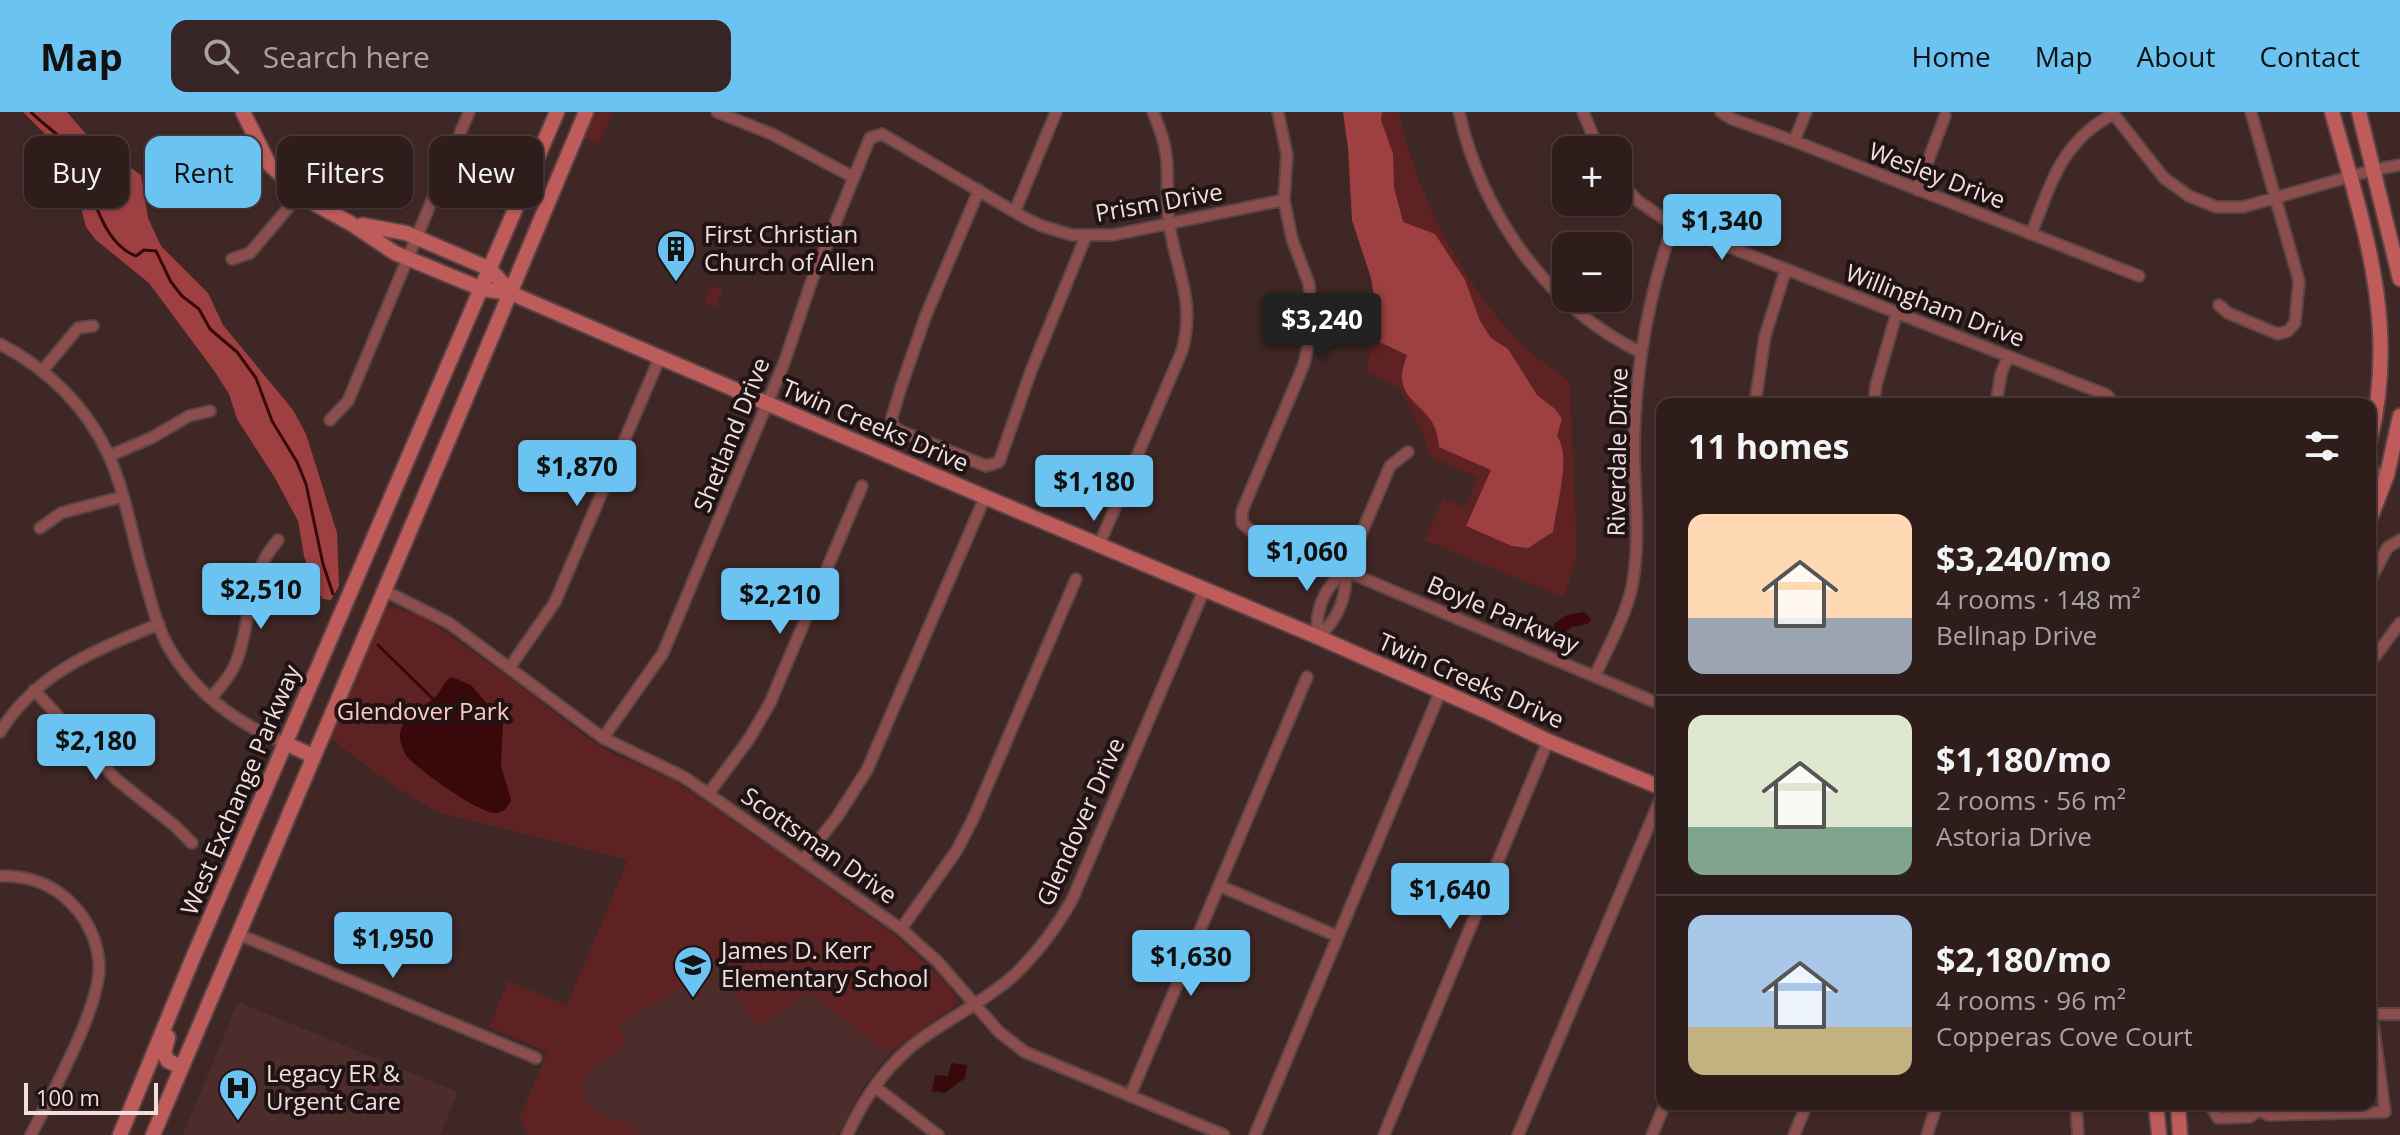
<!DOCTYPE html>
<meta charset="utf-8">
<style>
:root{--surface:#2f1d1c;--page:#372625;--text:#f1f3f6;--muted:#a7a2a3;--line:#4a3b3b;--accent:#6ac3f1}
body{margin:0;font-family:"Open Sans",sans-serif;background:var(--page);color:var(--text);height:100vh;display:flex;flex-direction:column;font-size:30px;white-space:nowrap}
*{box-sizing:border-box;margin:0}
p{font-size:26px;color:var(--muted)}
.icon{flex:none;width:44px;height:44px;fill:none;stroke:currentColor;stroke-width:2;stroke-linecap:round;stroke-linejoin:round}
.map{position:relative;flex:1;overflow:hidden}
.side{position:absolute;left:1656px;top:286px;width:720px;height:712px;display:flex;flex-direction:column;background:var(--surface);border-radius:16px;box-shadow:0 2px 6px #0004,0 0 0 2px var(--line)}
.side>*{flex:none}
.guide{position:absolute;left:24px;top:24px;width:760px;height:72px;display:flex;gap:16px}
.controls{position:absolute;left:1552px;top:24px;display:grid;gap:16px}
.controls a{display:grid;place-items:center;width:80px;height:80px;border-radius:16px;background:var(--surface);box-shadow:0 2px 6px #0004,0 0 0 2px var(--line);font-size:40px}
.scale{position:absolute;left:24px;bottom:20px;width:134px;box-sizing:border-box;padding-left:8px;border:4px solid #f0dfde;border-top:0;font-size:22px;line-height:28px;white-space:nowrap;color:#f0dfde;-webkit-text-stroke:6px #1f1313;paint-order:stroke}
.price{position:absolute;translate:-50% -68px;padding:0 18px;border-radius:8px;background:var(--accent);color:#111;font-size:26px;line-height:52px;filter:drop-shadow(0 2px 4px #0008)}
.price::after{content:'';position:absolute;left:50%;top:48px;width:24px;height:18px;margin-left:-12px;background:inherit;clip-path:polygon(0 0,100% 0,50% 100%)}
.price.current{background:#222;color:#fff}
ul{padding:0;list-style:none}
li{display:flex;align-items:center;gap:24px;height:200px;padding:0 32px}
li+li{border-top:2px solid var(--line)}
li span{display:grid;place-items:center;flex:none;width:224px;height:160px;border-radius:16px;color:#555}
li>.icon{margin-inline-start:auto}
span .icon{width:96px;height:96px;fill:#fffc;stroke-width:1}
li b{font-size:34px}
h2{display:flex;justify-content:space-between;align-items:center;height:96px;padding:0 32px;font-size:34px}
.tag{padding:0 28px;border-radius:16px;background:var(--surface);box-shadow:0 2px 6px #0004,0 0 0 2px var(--line);font-size:28px;line-height:72px}
.tag.current{background:var(--accent);color:#111}
header{display:flex;align-items:center;gap:48px;box-sizing:border-box;height:112px;padding:0 40px;background:var(--accent);color:#111}
header strong{font-size:38px}
nav{display:flex;gap:44px;margin-inline-start:auto;font-size:28px}
.search{width:560px;height:72px;background:var(--page);display:flex;align-items:center;gap:20px;box-sizing:border-box;padding:0 28px;border-radius:16px;color:var(--muted);font-size:30px}
.map>svg:first-child{display:block}
</style>
<header>
<strong>Map</strong>
<div class="search"><svg class="icon" aria-label="search" viewBox="0 0 24 24"><circle cx="10" cy="10" r="6"/><path d="M15 15l6 6"/></svg>Search here</div>
<nav><a>Home</a><a>Map</a><a>About</a><a>Contact</a></nav>
</header>
<div class="map">
<svg width="2400" height="1023" viewBox="0 0 2400 1023">
<rect width="100%" height="100%" fill="#3f2726"/>
<path fill="#4d2d2c" d="M628,748L889,941L862,977L838,1023H528L519,1007Z
M238,890L458,980L440,1023H183Z"/>
<path fill="#5f2223" d="M594,0H613L599,32L583,25Z
M1343,0H1399C1416,81 1457,162 1513,223C1529,242 1550,255 1570,269L1577,447L1563,485L1424,428L1443,387L1465,395L1478,365L1430,345L1424,324L1399,275L1366,260L1377,204L1371,166L1352,108L1348,36Z
M711,173L723,178L716,195L704,191Z
M388,494L420,503L503,561L585,624L613,642L670,666L708,691L895,823L949,873L959,891L889,941L808,881L757,914L718,853L694,868L702,881L692,888L682,874L618,915L628,932C617,940 602,947 592,956C586,962 582,971 583,979C585,1004 611,1006 631,1010L639,1023H528L519,1007L548,940L489,915L508,869L567,893L628,748L436,700L378,663L329,625Z"/>
<path fill="#9e4041" d="M23,0H67L93,30L141,63L148,106L161,134L208,181L223,213L293,298L306,322L337,421L339,474L331,488L323,487L313,473L304,444L298,409L275,366L237,307L229,282L215,260L149,171L96,128L86,115L75,72L62,48L50,27Z
M1343,0H1382L1381,8L1393,42L1394,75L1403,110L1435,122L1465,168L1480,209L1491,226L1508,237L1537,283L1555,297L1562,307L1557,324C1572,345 1556,394 1553,420L1528,436L1512,434L1466,414L1491,358L1439,335C1437,295 1407,297 1402,268C1401,261 1405,250 1407,243L1373,227L1377,204L1371,166L1352,108L1348,36Z"/>
<path fill="#38080b" d="M1585,500L1591,507L1588,512L1572,515L1563,522L1554,516V512L1567,503Z
M452,565L471,573L503,611L501,654L511,688C508,694 506,699 498,701C481,704 421,659 408,646C404,641 399,629 400,623C402,603 420,598 433,587C442,580 442,570 452,565Z
M951,951L967,953L965,966L945,981L932,979L935,963L948,964Z"/>
<g fill="none" stroke-linecap="round" stroke-linejoin="round">
<path stroke="#38080b" stroke-width="3" d="M31,0C44,14 62,23 72,39C92,69 98,130 136,144L144,138L156,139L171,170L182,184L199,197L210,217L237,240L256,266L272,309L297,350L306,372L323,452L333,482
M378,533L433,587"/>
<g stroke="#5b4443" stroke-width="14">
<path id="street" d="M717,0L774,23L853,65
M1278,0L1287,43L1284,88L1292,127L1309,172L1312,215L1304,252L1242,399V411L1251,419L1662,593
M1459,0C1482,102 1546,194 1640,240
M1583,0L1599,38
M1721,0L1732,7L1794,29L2139,164
M2112,0L2164,66L2189,84L2216,95H2243L2373,58L2400,53
M1794,29L1806,0
M1618,68L1638,89L1673,113L2107,283L2114,292
M979,78L926,203L901,275L892,305L893,313L898,318L986,354L999,350L1031,259L1086,124
M1917,78L1945,4
M1015,99L1056,0
M2031,122C2052,70 2061,30 2113,2
M232,147L250,141L300,82
M2219,193L2228,201L2278,222L2288,219L2295,211L2299,169L2251,0
M0,232C47,256 87,295 109,344C125,380 132,423 143,461C150,486 156,513 169,536C195,581 238,612 285,631
M42,259L78,216L93,214
M1755,292L1765,224L1786,157
M1874,292L1876,273L1897,200
M1996,292L2001,262L2008,244
M330,308L348,289L469,0
M109,344L153,325L189,304L210,299
M2370,360L2387,363
M40,416L61,401L121,385
M1099,433L1182,239C1196,188 1176,159 1169,111C1166,88 1169,64 1166,42C1164,27 1159,14 1153,0
M2370,469L2387,436L2400,428
M383,478L449,511L603,626L684,665L901,817L937,849L999,920L1025,940L1224,1023
M1318,525C1338,508 1347,484 1346,458L1390,354L1408,340
M1318,525C1314,498 1325,474 1346,458
M2370,551L2400,511
M510,555L555,490L660,245
M1595,564C1609,532 1630,498 1634,462C1640,420 1634,376 1634,334C1635,258 1648,185 1673,113
M34,578L117,668L175,714L192,731
M211,586C222,573 233,561 238,545C253,500 245,467 278,428
M0,620C37,560 96,538 159,512
M603,626L663,541L784,251L812,168L870,26L882,22L1025,106L1042,114L1072,123H1113L1284,88
M709,681L749,627L770,591L862,374
M803,748L837,705L867,658L985,385
M0,764C27,763 53,772 72,792C89,809 100,834 99,859C96,903 52,981 31,1023
M1220,774L1337,824
M901,817L957,738L973,707L1076,467
M238,822L536,946
M2370,902H2400
M875,975L938,1023
M1130,984L1307,565
M2076,992L2078,1023
M2210,992L2218,1006L2249,1005L2260,998
M2257,992L2260,998L2268,1003L2385,1000L2370,890
M847,1023C864,986 888,951 921,927C950,906 985,889 1012,865C1036,843 1056,816 1072,788L1204,478
M1255,1023L1441,578
M1384,1023L1548,629
M1518,1023L1662,683
M1652,1023L1665,992
M1794,1023L1807,992
M1927,1023L1937,992"/>
</g>
<g stroke="#5b4443" stroke-width="18">
<path id="secondary" d="M243,0L269,52L310,89L350,111L395,141L482,177L511,181L522,186L985,385L1318,525L1486,599L1548,629L1662,676
M2332,0C2363,111 2399,212 2370,328
M2359,0L2400,167
M362,113L406,121L490,157L511,181
M2370,407L2387,363L2400,304
M285,631L313,644
M168,925L164,941L168,949L182,955
M2156,992L2159,1023
M2178,992L2180,1023
M120,1023L192,848L557,0
M153,1023C297,682 444,342 586,0"/>
</g>
<use href="#street" stroke="#8b4e4c" stroke-width="10"/>
<use href="#secondary" stroke="#bd5c5b" stroke-width="14"/>
</g>
<defs>
<g id="building-pin" transform="scale(2)"><path d="M0 17L-7.5 6A9.5 9.5 0 1 1 7.5 6Z" fill="#6ac3f1" stroke="#1f1313"/><path d="M-4-6H4V6H1V3H-1V6H-4ZM-2.5-4.3h1.7v1.8h-1.7ZM.8-4.3h1.7v1.8H.8ZM-2.5-1h1.7V.8h-1.7ZM.8-1h1.7V.8H.8Z" fill="#111"/></g>
<g id="school-pin" transform="scale(2)"><path d="M0 17L-7.5 6A9.5 9.5 0 1 1 7.5 6Z" fill="#6ac3f1" stroke="#1f1313"/><path d="M0-5L7-2L0 1L-7-2ZM-4 1L0 2.5L4 1V4Q0 6-4 4Z" fill="#111"/></g>
<g id="hospital-pin" transform="scale(2)"><path d="M0 17L-7.5 6A9.5 9.5 0 1 1 7.5 6Z" fill="#6ac3f1" stroke="#1f1313"/><path d="M-5-5h3v3.5h4V-5h3V5h-3V1.5h-4V5h-3Z" fill="#111"/></g>
</defs>
<g fill-rule="evenodd">
<use href="#building-pin" x="676" y="137"/>
<use href="#school-pin" x="693" y="853"/>
<use href="#hospital-pin" x="238" y="976"/>
</g>
<g text-anchor="middle" stroke-width="8" stroke-linejoin="round" paint-order="stroke">
<g font-size="24" fill="#f0dfde" stroke="#1f1313">
<text transform="translate(1937 64) rotate(21)" y="8">Wesley Drive</text>
<text transform="translate(1159 91) rotate(-10)" y="8">Prism Drive</text>
<text transform="translate(1935 194) rotate(21)" y="8">Willingham Drive</text>
<text transform="translate(875 314) rotate(23)" y="8">Twin Creeks Drive</text>
<text transform="translate(732 323) rotate(-68)" y="8">Shetland Drive</text>
<text transform="translate(1618 340) rotate(-89)" y="8">Riverdale Drive</text>
<text transform="translate(1503 503) rotate(23)" y="8">Boyle Parkway</text>
<text transform="translate(1471 569) rotate(24)" y="8">Twin Creeks Drive</text>
<text transform="translate(241 678) rotate(-67)" y="8">West Exchange Parkway</text>
<text transform="translate(1081 710) rotate(-66)" y="8">Glendover Drive</text>
<text transform="translate(819 734) rotate(35)" y="8">Scottsman Drive</text>
</g>
<g font-size="24" fill="#f0dfde" stroke="#1f1313" text-anchor="start">
<text x="704" y="131">First Christian<tspan x="704" dy="28">Church of Allen</tspan></text>
<text x="721" y="847">James D. Kerr<tspan x="721" dy="28">Elementary School</tspan></text>
<text x="266" y="970">Legacy ER &amp;<tspan x="266" dy="28">Urgent Care</tspan></text>
</g>
<g font-size="24" fill="#fdc7c4" stroke="#1f1313">
<text x="423" y="608">Glendover Park</text>
</g>
</g>
</svg>
<div class="controls">
<a>+</a>
<a>−</a>
</div>
<div class="scale">100 m</div>
<b class="price" style="left:1722px;top:150px">$1,340</b>
<b class="price current" style="left:1322px;top:249px">$3,240</b>
<b class="price" style="left:577px;top:396px">$1,870</b>
<b class="price" style="left:1094px;top:411px">$1,180</b>
<b class="price" style="left:1307px;top:481px">$1,060</b>
<b class="price" style="left:261px;top:519px">$2,510</b>
<b class="price" style="left:780px;top:524px">$2,210</b>
<b class="price" style="left:96px;top:670px">$2,180</b>
<b class="price" style="left:1450px;top:819px">$1,640</b>
<b class="price" style="left:393px;top:868px">$1,950</b>
<b class="price" style="left:1191px;top:886px">$1,630</b>
<div class="guide">
<a class="tag">Buy</a>
<a class="tag current">Rent</a>
<a class="tag">Filters</a>
<a class="tag">New</a>
</div>
<section class="side">
<h2>11 homes<svg class="icon" aria-label="filters" viewBox="0 0 24 24"><path d="M4 7h16M4 17h16"/><circle cx="9" cy="7" r="2"/><circle cx="15" cy="17" r="2"/></svg></h2>
<ul>
<li><span style="background:linear-gradient(#ffd9b3 65%,#9aa5b1 0)"><svg class="icon" aria-label="home" viewBox="0 0 24 24"><path d="M3 11l9-7 9 7M6 9v11h12V9"/></svg></span><div><b>$3,240/mo</b><p>4 rooms · 148 m²</p><p>Bellnap Drive</p></div></li>
<li><span style="background:linear-gradient(#dfe7d0 70%,#7fa58c 0)"><svg class="icon" aria-label="home" viewBox="0 0 24 24"><path d="M3 11l9-7 9 7M6 9v11h12V9"/></svg></span><div><b>$1,180/mo</b><p>2 rooms · 56 m²</p><p>Astoria Drive</p></div></li>
<li><span style="background:linear-gradient(#a9c7e8 70%,#c2b280 0)"><svg class="icon" aria-label="home" viewBox="0 0 24 24"><path d="M3 11l9-7 9 7M6 9v11h12V9"/></svg></span><div><b>$2,180/mo</b><p>4 rooms · 96 m²</p><p>Copperas Cove Court</p></div></li>
</ul>
</section>
</div>
